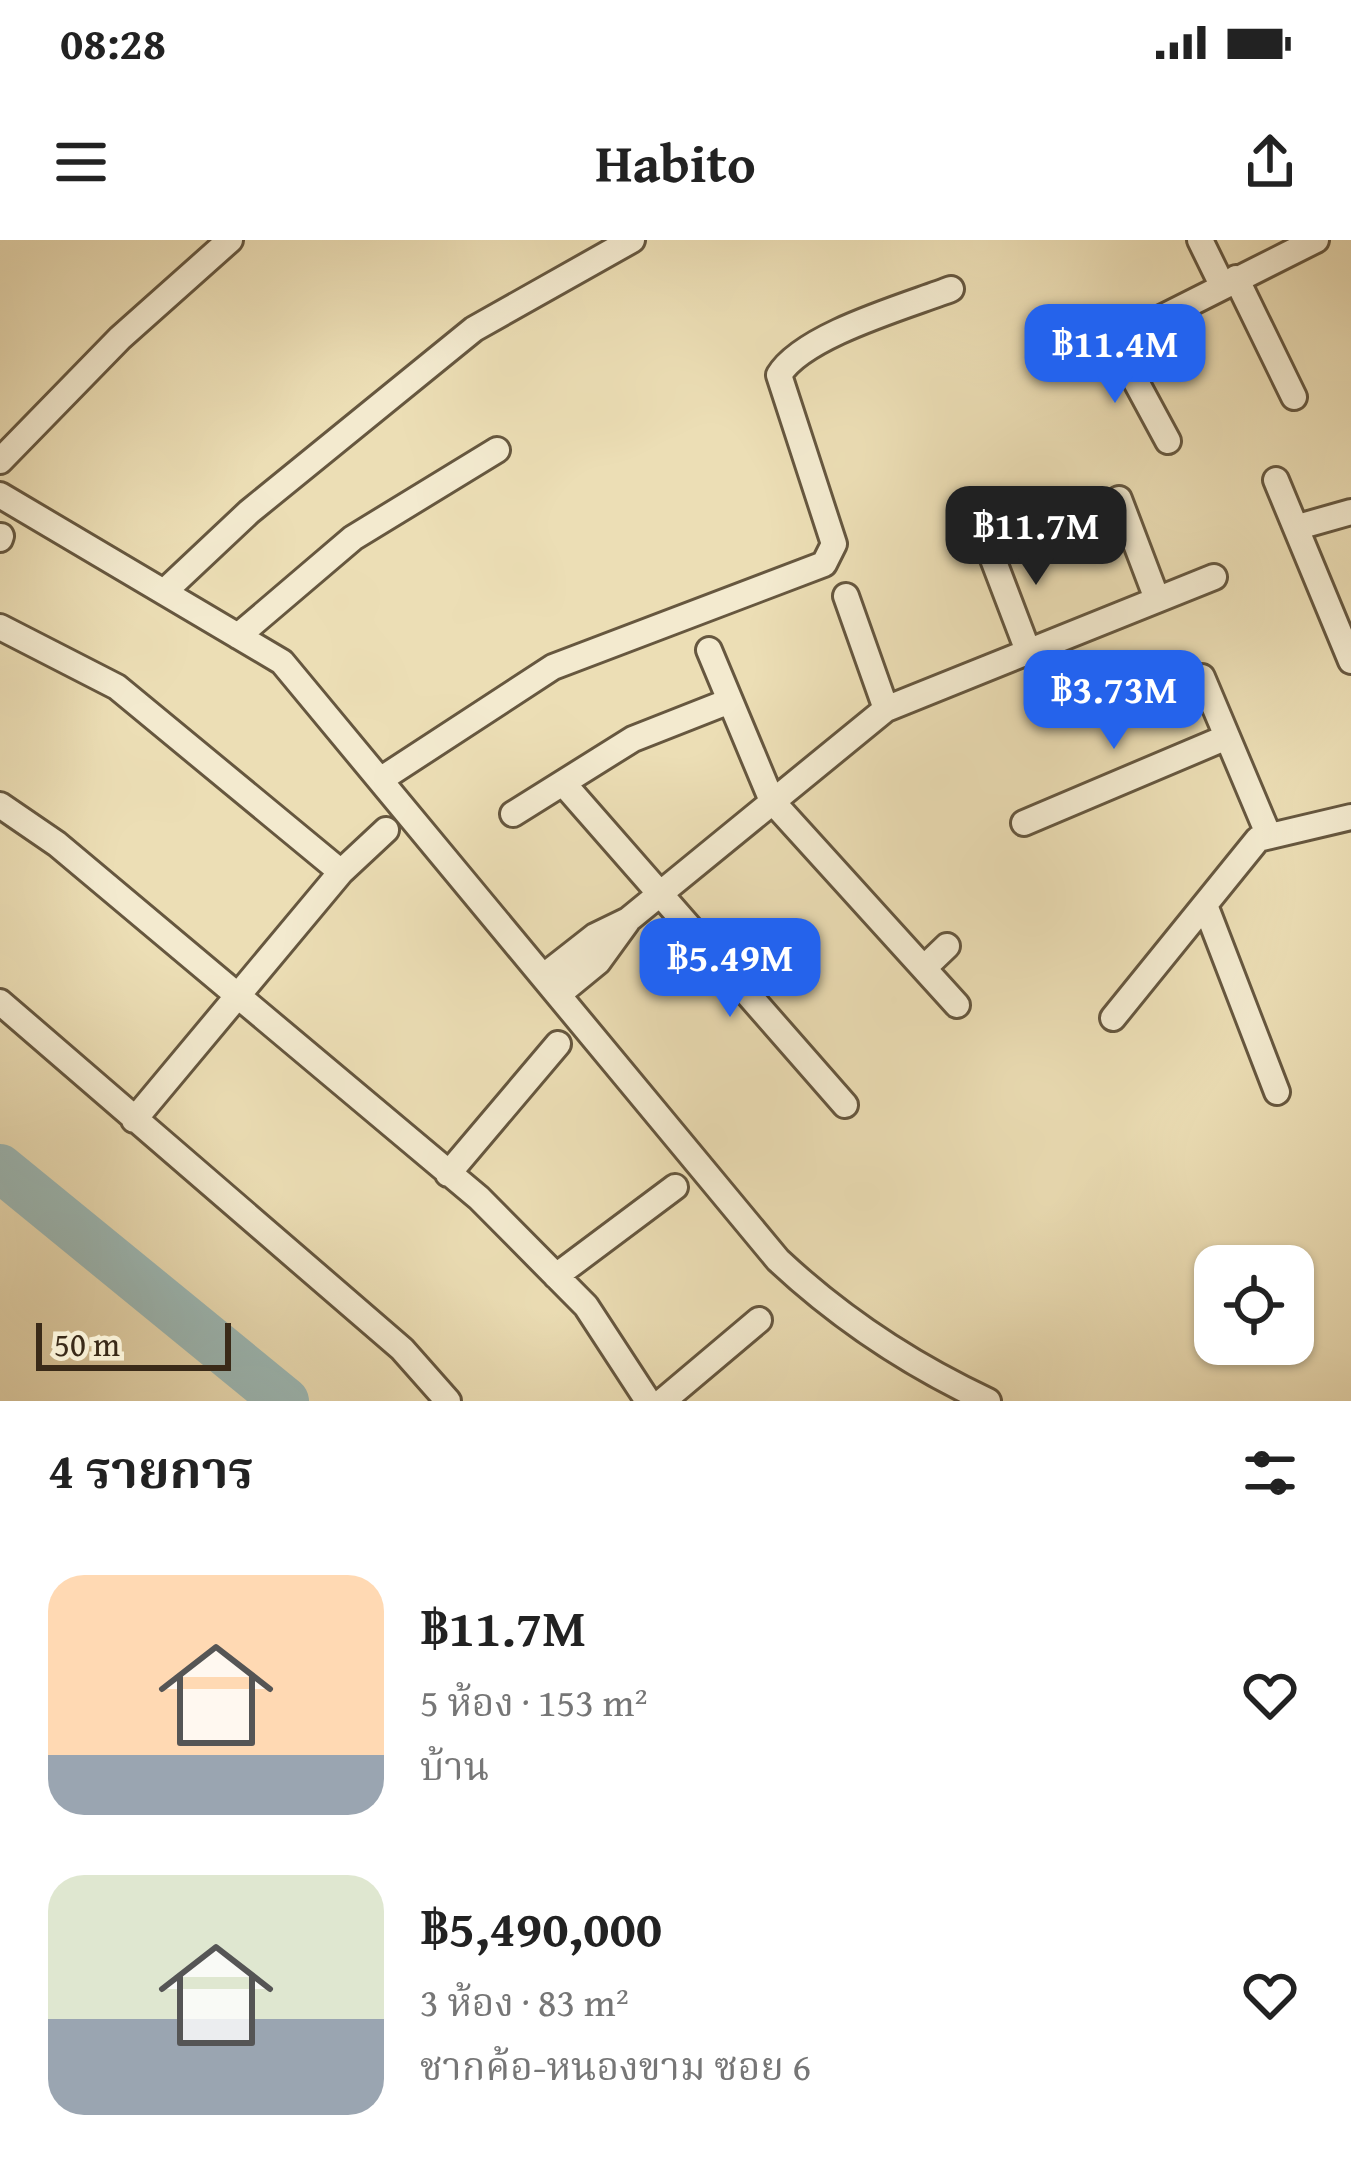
<!DOCTYPE html>
<html lang="th">
<meta charset="utf-8">
<style>
:root{--surface:#fff;--page:#f6f6f6;--text:#222;--muted:#767676;--accent:#2563eb}
body{margin:0;font-family:"Gentium Book Plus","Noto Serif Thai",serif;background:var(--page);color:var(--text);height:100vh;display:flex;flex-direction:column;font-size:45px;white-space:nowrap}
*{box-sizing:border-box;margin:0}
p{font-size:39px;color:var(--muted)}
.icon{flex:none;width:66px;height:66px;fill:none;stroke:currentColor;stroke-width:2;stroke-linecap:round;stroke-linejoin:round}
.map{position:relative;height:1161px;overflow:hidden}
.panel{display:flex;flex-direction:column;background:var(--surface);flex:1}
.panel>*{flex:none}
.tools{position:absolute;left:1194px;top:1005px;display:grid;gap:24px}
.tools a{display:grid;place-items:center;width:120px;height:120px;border-radius:24px;background:var(--surface);box-shadow:0 3px 9px #0004;font-size:60px}
.scale{position:absolute;left:36px;bottom:30px;width:195px;box-sizing:border-box;padding-left:12px;border:6px solid #3a2a18;border-top:0;font-size:33px;line-height:42px;white-space:nowrap;color:#3a2a18;-webkit-text-stroke:9px #f3eacf;paint-order:stroke}
.price{position:absolute;translate:-50% -102px;padding:0 27px;border-radius:24px;background:var(--accent);color:#fff;font-size:39px;line-height:78px;filter:drop-shadow(0 3px 6px #0008)}
.price::after{content:'';position:absolute;left:50%;top:72px;width:36px;height:27px;margin-left:-18px;background:inherit;clip-path:polygon(0 0,100% 0,50% 100%)}
.price.active{background:#222;color:#fff}
ul{padding:0;list-style:none}
li{display:flex;align-items:center;gap:36px;height:300px;padding:0 48px}
li span{display:grid;place-items:center;flex:none;width:336px;height:240px;border-radius:36px;color:#555}
li>.icon{margin-inline-start:auto}
span .icon{width:144px;height:144px;fill:#fffc;stroke-width:1}
li b{font-size:51px}
h2{display:flex;justify-content:space-between;align-items:center;height:144px;padding:0 48px;font-size:51px}
.status{display:flex;justify-content:space-between;align-items:center;height:84px;padding:0 60px;background:var(--surface);direction:ltr}
.status svg{height:33px;fill:currentColor}
header{display:flex;justify-content:space-between;align-items:center;height:156px;padding:0 48px;background:var(--surface);font-size:54px;font-weight:800}
.map>svg:first-child{display:block}
</style>
<div class="status"><b>08:28</b><svg viewBox="0 0 49 12"><path d="M0 12V9h3v3zM5 12V6h3v6zM10 12V3h3v9zM15 12V0h3v12zM26 1h20v11H26zM47 4h2v5h-2z"/></svg></div>
<header><svg class="icon" aria-label="menu" viewBox="0 0 24 24"><path d="M4 6h16M4 12h16M4 18h16"/></svg>Habito<svg class="icon" aria-label="share" viewBox="0 0 24 24"><path d="M12 15V3M7 8l5-5 5 5M5 13v7h14v-7"/></svg></header>
<div class="map">
<svg width="1351" height="1161" viewBox="0 0 1351 1161">
<rect width="100%" height="100%" fill="#ecdeb5"/>
<filter id="stains"><feTurbulence type="fractalNoise" baseFrequency=".00167" numOctaves="4"/><feColorMatrix values="0 0 0 0 .2 0 0 0 0 .09 0 0 0 0 .02 0 0 0 .5 -.17"/></filter>
<radialGradient id="worn" r=".72"><stop offset=".6" stop-color="#630" stop-opacity="0"/><stop offset="1" stop-color="#630" stop-opacity=".3"/></radialGradient>
<g fill="none" stroke-linecap="round" stroke-linejoin="round">
<path stroke="#9dbab7" stroke-width="48" d="M0,928L285,1161"/>
<g stroke="#66573f" stroke-width="30">
<path id="minor" d="M1200,0L1222,45
M1236,38L1294,157
M1115,103L1168,201
M1066,126L1316,0
M0,221L120,98L230,0
M1276,240L1351,421
M0,255L282,422L778,1020C840,1078 911,1125 988,1161
M1119,259L1157,359
M1298,287L1351,272
M0,299L1,296
M988,306L1028,411
M164,352L249,272L474,89L632,0
M846,356L886,469
M0,387L117,447L341,632
M238,396L353,298L497,210
M709,410L772,561L957,765
M1202,437L1269,596
M380,540L553,427L824,324L834,304L779,135C803,95 907,66 951,49
M563,543L845,865
M0,565L57,604L479,958L586,1066L648,1161
M513,574L633,499L727,462
M1024,583L1227,497
M1205,665L1277,852
M924,728L947,706
M544,736L595,696L628,680L886,469L1214,337
M559,754L598,722L627,682
M0,762L402,1109L448,1161
M1113,778L1258,599L1351,577
M134,880L341,632L386,590
M448,934L558,804
M556,1036L675,947
M663,1161L759,1080"/>
</g>
<use href="#minor" stroke="#f3eacf" stroke-width="24"/>
</g>
<rect width="100%" height="100%" filter="url(#stains)"/>
<rect width="100%" height="100%" fill="url(#worn)"/>
</svg>
<div class="tools">
<a><svg class="icon" aria-label="locate" viewBox="0 0 24 24"><circle cx="12" cy="12" r="6"/><path d="M12 2v4M12 18v4M2 12h4M18 12h4"/></svg></a>
</div>
<div class="scale">50 m</div>
<b class="price" style="left:1115px;top:166px">฿11.4M</b>
<b class="price active" style="left:1036px;top:348px">฿11.7M</b>
<b class="price" style="left:1114px;top:512px">฿3.73M</b>
<b class="price" style="left:730px;top:780px">฿5.49M</b>
</div>
<section class="panel">
<h2>4 รายการ<svg class="icon" aria-label="filters" viewBox="0 0 24 24"><path d="M4 7h16M4 17h16"/><circle cx="9" cy="7" r="2"/><circle cx="15" cy="17" r="2"/></svg></h2>
<ul>
<li><span style="background:linear-gradient(#ffd9b3 75%,#9aa5b1 0)"><svg class="icon" aria-label="home" viewBox="0 0 24 24"><path d="M3 11l9-7 9 7M6 9v11h12V9"/></svg></span><div><b>฿11.7M</b><p>5 ห้อง · 153 m²</p><p>บ้าน</p></div><svg class="icon" aria-label="heart" viewBox="0 0 24 24"><path d="M12 20l-8-8c-3-5 5-10 8-4 3-6 11-1 8 4z"/></svg></li>
<li><span style="background:linear-gradient(#dfe7d0 60%,#9aa5b1 0)"><svg class="icon" aria-label="home" viewBox="0 0 24 24"><path d="M3 11l9-7 9 7M6 9v11h12V9"/></svg></span><div><b>฿5,490,000</b><p>3 ห้อง · 83 m²</p><p>ชากค้อ-หนองขาม ซอย 6</p></div><svg class="icon" aria-label="heart" viewBox="0 0 24 24"><path d="M12 20l-8-8c-3-5 5-10 8-4 3-6 11-1 8 4z"/></svg></li>
</ul>
</section>
